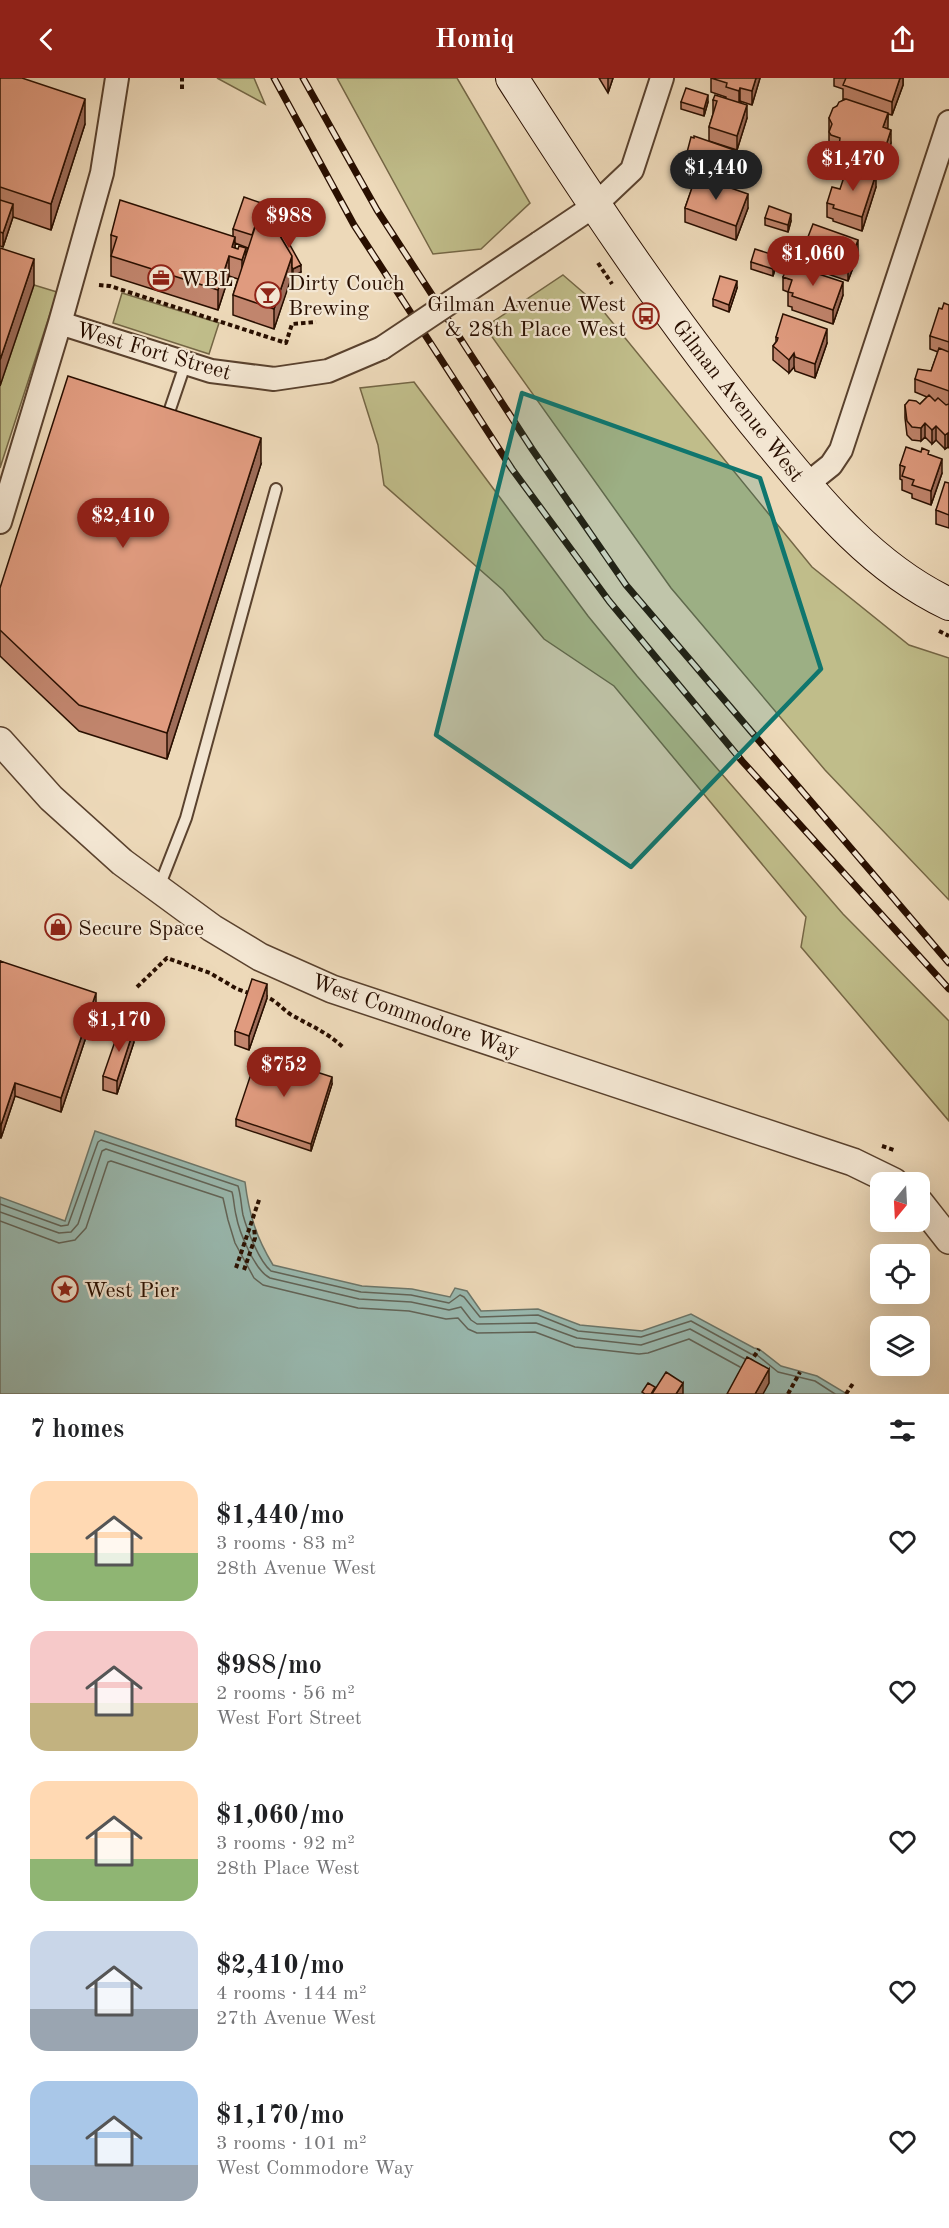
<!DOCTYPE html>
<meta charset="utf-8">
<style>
:root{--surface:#fff;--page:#f2f2f2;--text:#202124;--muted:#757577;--accent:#8f2418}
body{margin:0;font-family:"Old Standard TT",serif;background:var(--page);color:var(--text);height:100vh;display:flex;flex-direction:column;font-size:22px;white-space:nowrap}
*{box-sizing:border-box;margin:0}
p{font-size:20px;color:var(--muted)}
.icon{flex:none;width:33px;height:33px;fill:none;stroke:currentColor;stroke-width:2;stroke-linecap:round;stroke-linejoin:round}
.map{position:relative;height:1316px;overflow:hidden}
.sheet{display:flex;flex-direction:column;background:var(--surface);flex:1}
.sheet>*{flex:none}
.needle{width:39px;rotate:198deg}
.buttons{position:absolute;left:870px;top:1094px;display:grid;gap:12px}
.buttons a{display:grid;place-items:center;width:60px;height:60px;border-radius:12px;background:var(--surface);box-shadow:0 6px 24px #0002;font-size:30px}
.price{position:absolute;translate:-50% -51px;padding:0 14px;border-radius:21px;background:var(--accent);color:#fff;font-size:20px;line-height:39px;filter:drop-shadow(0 2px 3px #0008)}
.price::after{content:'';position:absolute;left:50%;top:36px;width:18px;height:14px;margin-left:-9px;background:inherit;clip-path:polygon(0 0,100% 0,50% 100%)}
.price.active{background:#222;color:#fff}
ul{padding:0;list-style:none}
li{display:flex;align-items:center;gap:18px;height:150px;padding:0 30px}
li span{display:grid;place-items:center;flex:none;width:168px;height:120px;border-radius:18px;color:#555}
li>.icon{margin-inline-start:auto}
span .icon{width:72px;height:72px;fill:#fffc;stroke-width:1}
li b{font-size:26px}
h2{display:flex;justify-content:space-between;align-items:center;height:72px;padding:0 30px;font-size:26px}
header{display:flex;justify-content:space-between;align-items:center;height:78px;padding:0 30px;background:var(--accent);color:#fff;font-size:27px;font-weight:600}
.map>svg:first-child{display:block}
</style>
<header><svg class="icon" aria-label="back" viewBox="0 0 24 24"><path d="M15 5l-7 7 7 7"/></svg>Homiq<svg class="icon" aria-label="share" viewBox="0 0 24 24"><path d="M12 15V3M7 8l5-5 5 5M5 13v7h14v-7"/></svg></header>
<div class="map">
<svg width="949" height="1316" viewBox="0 0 949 1316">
<rect width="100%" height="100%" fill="#edd9b9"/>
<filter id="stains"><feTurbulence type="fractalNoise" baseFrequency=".00333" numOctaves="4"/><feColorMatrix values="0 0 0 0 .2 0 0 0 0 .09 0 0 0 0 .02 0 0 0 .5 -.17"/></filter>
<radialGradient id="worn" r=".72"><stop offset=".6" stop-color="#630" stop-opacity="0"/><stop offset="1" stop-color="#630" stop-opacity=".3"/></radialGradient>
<path fill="#c0bd8a" stroke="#746645" stroke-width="1.5" d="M217,0H254L265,26Z
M337,0H457L530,125L481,171L433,176Z
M563,197L599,228L812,489L909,567L949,580V822L825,692L671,510L485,249Z
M34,207L57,214L0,390V308Z
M122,215L219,245L209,276L113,245Z
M414,304L588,538L637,598L843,836L949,943V1043L801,869L806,839L614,608L544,561L503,512L384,407L378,367L360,310Z"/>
<path fill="#99bab1" stroke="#6c766a" stroke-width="1.5" d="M95,1053L245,1104C249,1136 256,1159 273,1187L362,1208L412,1211L450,1219L455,1210L467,1213L481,1233L538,1231L580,1247L642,1253L691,1236L754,1270L759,1271L781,1288L817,1298L847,1316H0V1119L65,1143Z"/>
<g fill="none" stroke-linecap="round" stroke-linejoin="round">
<path stroke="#616458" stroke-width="1.5" d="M0,1126L61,1148L68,1147L98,1064L101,1062L238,1108C241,1117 241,1127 243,1137C247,1152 259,1183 271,1193L361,1214L411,1217L449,1225L460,1217L464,1219L480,1239L538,1237L578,1253L641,1259L691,1243L751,1276L757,1277L778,1294L815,1303L835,1316
M0,1134L59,1155L71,1154L78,1146L102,1073L106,1071L232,1114C234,1121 234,1129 236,1137C239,1154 255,1193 270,1200L359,1221L411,1224L449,1232L461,1229L471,1242L477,1246L536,1245L577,1260L641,1267L690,1251L745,1281
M0,1143L59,1165L75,1162L86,1150L108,1084L111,1083L223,1120L228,1142L235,1165L254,1200L263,1207L358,1230L409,1233L446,1241L458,1240L468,1251L477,1255L535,1254L575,1269L639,1276L648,1275L689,1261L740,1289"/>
<g stroke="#5a422e" stroke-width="14">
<path id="service" d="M166,343L186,284
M159,809L186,740L276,411"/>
</g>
<g stroke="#5a422e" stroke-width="26">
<path id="minor" d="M539,165L594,128L632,92L662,0
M60,245L211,293L274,301L328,293L382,270
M806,407L831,387L841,372L949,44
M0,444L60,245L102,95L117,0"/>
</g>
<g stroke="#5a422e" stroke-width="30">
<path id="tertiary" d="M0,663L51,720L122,784L212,850L260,879L332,911L853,1084L894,1104
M920,1125L949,1162"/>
</g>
<g stroke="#290f00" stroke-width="34">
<path id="secondary" d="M512,0C592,125 674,248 769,363C821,426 873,490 949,526"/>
</g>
<path stroke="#290f00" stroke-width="4" stroke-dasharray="4.5 3" stroke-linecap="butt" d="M182,11V0
M598,185L612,206
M99,207L110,208L286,265L292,246L316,244
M939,553L949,558
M137,909L167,880L210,895L237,911L252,916
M263,918C274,920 281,930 290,936C312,949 324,952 344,970
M882,1068L894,1072
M236,1190L260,1119
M244,1192L255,1160L254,1149
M750,1285L759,1271
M788,1316L800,1294
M846,1316L854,1304"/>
<use href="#service" stroke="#f3e6d2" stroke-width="10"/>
<use href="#minor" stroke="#f3e6d2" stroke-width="22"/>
<use href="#tertiary" stroke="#f3e6d2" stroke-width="27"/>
<use href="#secondary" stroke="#f3e6d2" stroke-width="32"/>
<g stroke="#290f00" stroke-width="7">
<path id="rail" d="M274,0L354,147L512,391L609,523L742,683L949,911
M303,0L377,132L532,371L626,507L949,885"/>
</g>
<use href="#rail" stroke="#f3e6d2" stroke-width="4.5" stroke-dasharray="14" stroke-linecap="butt"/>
<g stroke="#5a422e" stroke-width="26" stroke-linecap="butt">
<path id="minor-bridge" d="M382,270L539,165"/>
</g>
<use href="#minor-bridge" stroke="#f3e6d2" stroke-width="22"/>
</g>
<path fill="#c1856d" stroke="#290f00" stroke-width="1.5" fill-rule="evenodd" d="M0,0L85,46L51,152L13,139L3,169L0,168Z
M599,0H613L608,15Z
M711,0H760L752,27L740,23L747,40L737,72L709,63V49L713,36V22L726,20V19L711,14Z
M834,0H903V7L892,37L888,36L887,50L891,65L881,97L839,82V73L831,71L829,67V40L837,28L844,21H843V11L834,8Z
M681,24H708L704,38L681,31Z
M685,82L737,86L729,109L748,130L736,162L685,144V130L695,102L686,99Z
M876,109L862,153L833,143V141L827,139V125L840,111Z
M264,131L301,194L293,198L292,196L274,251L233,237V217L238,201L229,198L218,232L111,198V157L233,159V151ZM235,165L248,170L246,177L235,170Z
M765,140L791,143L788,154L765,147Z
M806,164L858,176L848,203L799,186V172Z
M751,184L777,185L773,198L751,191Z
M783,199L843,217L833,246L792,232V229L788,228V214L783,212Z
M737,210L729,234L713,228V221Z
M949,227V370L948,369L945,371L936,362L932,366L925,359L921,363L912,362L907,357L905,340V327L920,326L927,319L915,314V301L931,293L938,274L930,271V258L942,231Z
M776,259L827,265L815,300L795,293L794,289L789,295L773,282V268L776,264Z
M929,377L942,395L931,427L912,420V416L902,412V402L900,401V387Z
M261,386L167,681L79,653L0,578V510Z
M949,405V450L936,446V432Z
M0,883L96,929L61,1034L15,1018L1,1060H0Z
M267,920L249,972L235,967V953Z
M134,964L117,1016L103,1012V998Z
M332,1006L311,1073L236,1048V1041Z"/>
<path fill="#9d6c59" stroke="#290f00" stroke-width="1.5" d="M608,0H613L608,15Z
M756,0H760L752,27V13Z
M900,0H903V7L892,37V24Z
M740,10V23L739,26V13Z
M708,17V24L704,38V31Z
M85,21V46L51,152V126Z
M747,27V40L737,72V58Z
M888,35V49L883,63V49Z
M891,52V65L881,97V83Z
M737,73V86L728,114V100Z
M876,96V109L862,153V139Z
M748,116V130L736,162V148Z
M13,126V139L3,169V155Z
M791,136V143L788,154V147Z
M235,159V179L232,169Z
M858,162V176L848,203V189Z
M246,170V190L242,202V182Z
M229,178V198L218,232V212Z
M292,178V198L274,251V231Z
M777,178V185L773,198V191Z
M34,181V207L0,308V282Z
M301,187V194L293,198V191Z
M737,203V210L729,234V227Z
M843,204V217L833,246V232Z
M827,251V265L815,300V286Z
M794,275V289L789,295V282Z
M925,345V359L921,363V350Z
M936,348V362L932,366V352Z
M948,355V369L945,371V357Z
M261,360V386L167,681V655Z
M942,381V395L931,427V413Z
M267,906V920L249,972V958Z
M96,915V929L61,1034V1020Z
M134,951V964L117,1016V1003Z
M332,999V1006L311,1073V1066Z
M15,1005V1018L1,1060V1047Z
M769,1291V1305L763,1316H755Z
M683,1305V1316H676Z"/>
<path fill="#e09b7f" stroke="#290f00" stroke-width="1.5" d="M0,0H22L85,21L51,126L0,109Z
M711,0H756L752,13L740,10L739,13L726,9L727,5Z
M846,0H900L892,24L843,7Z
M686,10L708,17L704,31L681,24Z
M715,17L747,27L737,58L709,49L717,23L713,22Z
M846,21L888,35L883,49L891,52L881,83L839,68L840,60L831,57L829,54L832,46L829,40L833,30L837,28L839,24Z
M694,58L737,73L728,100L686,86L687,82H685L691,59L694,60Z
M848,87L876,96L862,139L833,130L834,127L827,125L832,109L840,111Z
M696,98L748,116L736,148L685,130Z
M244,119L264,126L263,129L262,128L252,157L233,151Z
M0,122L13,126L3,155L0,154Z
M120,122L235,159L232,169L238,171L239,168L246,170L242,182L229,178L218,212L111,178L117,159L111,157Z
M262,128L292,178L274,231L233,217Z
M769,128L791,136L788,147L765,140Z
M813,146L858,162L848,189L799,172L802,162L806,164Z
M280,149L301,187L293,191L292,189V178L276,151Z
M0,170L34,181L0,282Z
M755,171L777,178L773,191L751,184Z
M788,186L843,204L833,232L792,218L793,215L788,214L792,202L783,199Z
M720,198L737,203L729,227L713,221Z
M944,225L949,227V264L930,258L939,230L942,231Z
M783,236L827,251L815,286L795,279L794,275L789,282L773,268L777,263L778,260L776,259Z
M939,270L949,274V313L915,301L918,291L931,293Z
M68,298L261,360L167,655L79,627L0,552V510Z
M929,317L935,323L938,320L946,327L949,326V356L948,355L945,357L936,348L932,352L925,345L921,350L912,349L907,343L905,327L909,322L916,323L920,326Z
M906,369L921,374L922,370L929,373L928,376L942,381L931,413L912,407L914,402L902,398L905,389L900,387Z
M945,404L949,405V437L936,432Z
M0,883L96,915L61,1020L15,1005L1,1047L0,1046Z
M252,901L267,906L249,958L235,953Z
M121,946L134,951L117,1003L103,998Z
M258,975L332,999L311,1066L236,1041Z
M747,1279L769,1291L755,1316H727Z
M666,1294L683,1305L676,1316H652Z
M648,1305L655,1309L651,1316H645L642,1314Z"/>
<path fill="#0f766e" fill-opacity="0.2" stroke="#0f766e" stroke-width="4.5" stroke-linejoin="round" d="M522,315L760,400L821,591L631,789L436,657Z"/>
<defs>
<g id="office-ring" transform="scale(1.35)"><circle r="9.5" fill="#f3e6d2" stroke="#8f2418" stroke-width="1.5"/><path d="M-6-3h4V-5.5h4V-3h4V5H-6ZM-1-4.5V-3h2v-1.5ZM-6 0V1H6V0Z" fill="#8f2418"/></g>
<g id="bar-ring" transform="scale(1.35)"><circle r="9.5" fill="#f3e6d2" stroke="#8f2418" stroke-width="1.5"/><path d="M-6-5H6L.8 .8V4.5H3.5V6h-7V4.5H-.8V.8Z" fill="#8f2418"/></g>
<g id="bus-ring" transform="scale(1.35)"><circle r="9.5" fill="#f3e6d2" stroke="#8f2418" stroke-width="1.5"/><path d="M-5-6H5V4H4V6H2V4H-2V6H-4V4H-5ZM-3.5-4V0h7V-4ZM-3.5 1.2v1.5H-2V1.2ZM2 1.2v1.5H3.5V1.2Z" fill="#8f2418"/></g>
<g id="shop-ring" transform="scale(1.35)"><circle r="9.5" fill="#f3e6d2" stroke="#8f2418" stroke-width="1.5"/><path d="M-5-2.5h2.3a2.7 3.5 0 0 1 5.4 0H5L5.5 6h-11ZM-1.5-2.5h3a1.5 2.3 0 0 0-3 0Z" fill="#8f2418"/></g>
<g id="sight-ring" transform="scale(1.35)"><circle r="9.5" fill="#f3e6d2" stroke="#8f2418" stroke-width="1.5"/><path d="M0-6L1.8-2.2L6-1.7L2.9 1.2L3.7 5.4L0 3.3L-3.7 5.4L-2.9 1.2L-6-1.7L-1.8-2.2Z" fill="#8f2418"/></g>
</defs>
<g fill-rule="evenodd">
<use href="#office-ring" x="161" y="200"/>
<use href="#bar-ring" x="268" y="217"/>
<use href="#bus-ring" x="646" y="238"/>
<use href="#shop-ring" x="58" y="849"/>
<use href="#sight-ring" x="65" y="1211"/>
</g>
<g text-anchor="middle" stroke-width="4.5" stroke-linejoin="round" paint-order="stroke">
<g font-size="22" fill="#290f00" stroke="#f3e6d2" text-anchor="start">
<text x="180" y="208">WBL</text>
<text x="288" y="212">Dirty Couch<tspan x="288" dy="25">Brewing</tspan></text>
<text x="626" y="233" text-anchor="end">Gilman Avenue West<tspan x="626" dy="25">&amp; 28th Place West</tspan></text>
<text x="78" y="857">Secure Space</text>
<text x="84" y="1219">West Pier</text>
</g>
<g font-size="22" fill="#290f00" stroke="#f3e6d2">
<text transform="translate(154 272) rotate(16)" y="8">West Fort Street</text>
<text transform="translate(739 322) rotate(52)" y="8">Gilman Avenue West</text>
<text transform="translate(416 937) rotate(19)" y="8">West Commodore Way</text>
</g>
</g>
<rect width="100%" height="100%" filter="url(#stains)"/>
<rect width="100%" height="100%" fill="url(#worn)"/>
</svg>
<div class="buttons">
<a><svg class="needle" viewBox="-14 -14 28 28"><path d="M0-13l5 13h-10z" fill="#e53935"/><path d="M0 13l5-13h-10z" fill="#757577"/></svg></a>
<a><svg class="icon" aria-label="locate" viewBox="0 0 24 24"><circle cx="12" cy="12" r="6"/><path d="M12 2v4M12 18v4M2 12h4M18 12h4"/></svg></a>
<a><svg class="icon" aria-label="layers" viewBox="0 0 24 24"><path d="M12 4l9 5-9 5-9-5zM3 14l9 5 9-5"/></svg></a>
</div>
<b class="price" style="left:853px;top:114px">$1,470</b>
<b class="price active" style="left:716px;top:123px">$1,440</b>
<b class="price" style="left:289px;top:171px">$988</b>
<b class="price" style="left:813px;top:209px">$1,060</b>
<b class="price" style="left:123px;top:471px">$2,410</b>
<b class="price" style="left:119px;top:975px">$1,170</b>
<b class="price" style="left:284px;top:1020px">$752</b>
</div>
<section class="sheet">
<h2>7 homes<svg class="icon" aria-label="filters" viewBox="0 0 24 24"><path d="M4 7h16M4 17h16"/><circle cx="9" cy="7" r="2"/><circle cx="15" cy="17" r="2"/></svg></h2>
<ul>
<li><span style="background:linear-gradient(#ffd9b3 60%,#8fb573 0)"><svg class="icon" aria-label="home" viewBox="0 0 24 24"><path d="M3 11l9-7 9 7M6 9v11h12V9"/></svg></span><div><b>$1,440/mo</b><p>3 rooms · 83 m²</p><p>28th Avenue West</p></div><svg class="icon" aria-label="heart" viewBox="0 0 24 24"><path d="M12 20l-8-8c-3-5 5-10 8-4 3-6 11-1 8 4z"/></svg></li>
<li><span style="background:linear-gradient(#f6c9c9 60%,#c2b280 0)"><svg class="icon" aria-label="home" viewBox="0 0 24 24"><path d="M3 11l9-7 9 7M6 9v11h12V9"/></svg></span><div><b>$988/mo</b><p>2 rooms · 56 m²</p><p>West Fort Street</p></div><svg class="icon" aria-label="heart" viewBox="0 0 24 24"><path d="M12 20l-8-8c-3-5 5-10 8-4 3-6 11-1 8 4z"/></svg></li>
<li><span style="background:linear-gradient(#ffd9b3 65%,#8fb573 0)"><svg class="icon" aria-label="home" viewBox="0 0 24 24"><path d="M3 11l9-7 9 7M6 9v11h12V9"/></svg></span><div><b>$1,060/mo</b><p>3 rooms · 92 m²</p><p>28th Place West</p></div><svg class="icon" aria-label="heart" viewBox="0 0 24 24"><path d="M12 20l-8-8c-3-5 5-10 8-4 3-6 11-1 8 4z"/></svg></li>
<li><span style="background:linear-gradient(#c9d6e8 65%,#9aa5b1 0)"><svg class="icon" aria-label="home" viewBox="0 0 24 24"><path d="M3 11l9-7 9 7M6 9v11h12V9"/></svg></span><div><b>$2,410/mo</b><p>4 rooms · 144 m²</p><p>27th Avenue West</p></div><svg class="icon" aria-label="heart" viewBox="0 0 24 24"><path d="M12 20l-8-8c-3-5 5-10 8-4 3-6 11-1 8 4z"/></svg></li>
<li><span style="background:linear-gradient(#a9c7e8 70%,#9aa5b1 0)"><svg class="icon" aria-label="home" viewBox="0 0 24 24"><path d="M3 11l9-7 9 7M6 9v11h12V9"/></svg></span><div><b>$1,170/mo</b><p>3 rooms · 101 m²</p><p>West Commodore Way</p></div><svg class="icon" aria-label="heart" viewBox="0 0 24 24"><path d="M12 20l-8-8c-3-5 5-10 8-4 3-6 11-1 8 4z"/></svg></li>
</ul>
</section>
